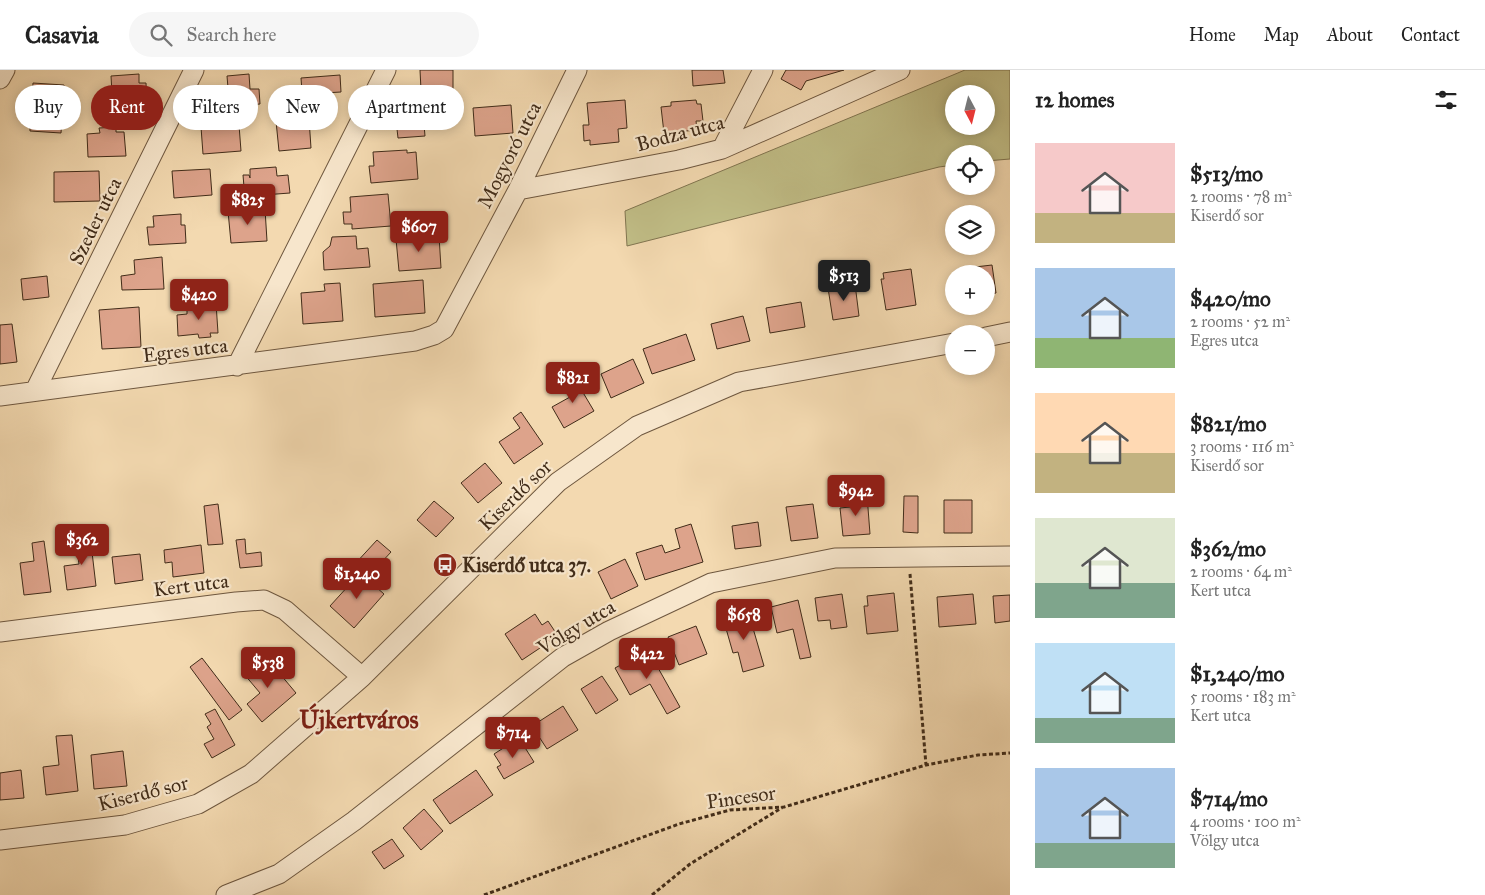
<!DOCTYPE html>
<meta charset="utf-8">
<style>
:root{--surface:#fff;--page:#f6f6f6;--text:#222;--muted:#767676;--line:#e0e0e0;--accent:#8f2418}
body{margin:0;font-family:"IM FELL Great Primer",serif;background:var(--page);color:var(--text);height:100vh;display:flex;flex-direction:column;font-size:19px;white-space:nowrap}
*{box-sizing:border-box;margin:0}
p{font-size:16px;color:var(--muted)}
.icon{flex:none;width:28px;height:28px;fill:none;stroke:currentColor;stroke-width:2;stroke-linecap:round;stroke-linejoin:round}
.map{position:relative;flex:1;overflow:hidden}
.drawer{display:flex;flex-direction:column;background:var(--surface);width:475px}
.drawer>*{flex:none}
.guide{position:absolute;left:15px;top:15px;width:475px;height:45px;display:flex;gap:10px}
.needle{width:32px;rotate:173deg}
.buttons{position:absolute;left:945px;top:15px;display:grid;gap:10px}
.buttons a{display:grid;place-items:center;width:50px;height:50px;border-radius:50%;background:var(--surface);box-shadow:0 2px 12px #0003;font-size:25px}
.price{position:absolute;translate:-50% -42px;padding:0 11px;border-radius:5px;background:var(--accent);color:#fff;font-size:16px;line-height:32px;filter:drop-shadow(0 1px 2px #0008)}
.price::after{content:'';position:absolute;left:50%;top:30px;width:15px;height:11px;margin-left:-8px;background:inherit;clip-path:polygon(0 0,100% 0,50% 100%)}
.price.active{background:#222;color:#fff}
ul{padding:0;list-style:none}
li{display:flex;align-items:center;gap:15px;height:125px;padding:0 25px}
li span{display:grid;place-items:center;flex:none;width:140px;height:100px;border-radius:0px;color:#555}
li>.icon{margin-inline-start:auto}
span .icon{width:60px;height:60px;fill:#fffc;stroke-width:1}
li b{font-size:21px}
h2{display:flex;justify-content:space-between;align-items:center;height:60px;padding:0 25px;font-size:21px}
.chip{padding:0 18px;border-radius:22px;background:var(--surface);box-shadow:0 2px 12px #0003;font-size:18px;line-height:45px}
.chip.active{background:var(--accent);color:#fff}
header{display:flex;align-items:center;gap:30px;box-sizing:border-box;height:70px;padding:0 25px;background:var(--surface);border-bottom:1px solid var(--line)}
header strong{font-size:24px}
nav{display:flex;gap:28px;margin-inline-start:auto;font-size:18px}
.search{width:350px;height:45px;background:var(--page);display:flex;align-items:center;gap:12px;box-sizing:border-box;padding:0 18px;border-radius:28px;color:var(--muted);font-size:19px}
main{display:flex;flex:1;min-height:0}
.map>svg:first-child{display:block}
</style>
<header>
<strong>Casavia</strong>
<div class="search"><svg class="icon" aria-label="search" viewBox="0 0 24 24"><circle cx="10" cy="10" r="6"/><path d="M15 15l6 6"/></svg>Search here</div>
<nav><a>Home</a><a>Map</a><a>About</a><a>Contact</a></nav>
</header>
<main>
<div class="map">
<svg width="1010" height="825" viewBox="0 0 1010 825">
<rect width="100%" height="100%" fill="#f3d9b0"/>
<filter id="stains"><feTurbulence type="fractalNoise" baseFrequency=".004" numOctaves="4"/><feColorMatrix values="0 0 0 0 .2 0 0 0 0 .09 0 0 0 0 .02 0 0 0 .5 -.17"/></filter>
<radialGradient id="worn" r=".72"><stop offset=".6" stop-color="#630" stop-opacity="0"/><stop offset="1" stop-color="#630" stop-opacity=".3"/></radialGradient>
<path fill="#c1be87" stroke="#817550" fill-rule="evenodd" d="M965,0H1010V89L986,91V84H954V95L939,97L627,176L625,141ZM954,24H986V56H954Z"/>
<path fill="#dda38b" stroke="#412c19" d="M420,0H453V20H421Z
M692,0H723L725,13L693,16Z
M786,0H844L806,11L801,20L781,9Z
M139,4V13H146L147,38L113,40L111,6Z
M249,4L250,19H259L260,34L220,37L219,19L228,18L227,6Z
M340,5L341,22L324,23L325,34L303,35L301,8Z
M33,13L64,15L63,27H66L65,49H62L61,63L30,61L29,27H32Z
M625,30L627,58L618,59L619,72L590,75V70L584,71L583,55H589L587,33Z
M696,30L697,34H701L703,51H696L697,60L686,61V65L674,66V62L664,63L661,37L671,36V32Z
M511,35L513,63L475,66L473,38Z
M420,38L421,43H423L425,66L398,68L396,50L383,51L382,41Z
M309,49L311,78L279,81L276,51Z
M239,55L241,81L203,84L201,57Z
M116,57V62H124L126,86L88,87L87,64L100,63L99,58Z
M407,80V83L416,82L418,109L371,113L369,96H374L373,82Z
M276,97L277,106L288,105L290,123L250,126L249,116L244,117L243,105H249L250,108V99Z
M210,99L212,125L174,128L172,101Z
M99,101L100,131L54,132V102Z
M388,124L391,156L352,159V154H344L343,142H351L350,127Z
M265,139L267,171L231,173L228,141Z
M181,144V155H185L186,173L149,175L147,157H154L153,146Z
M356,166L357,179L368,178L370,197L324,200L323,182L330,176L332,167Z
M439,166L441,198L399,201L396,169Z
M162,187L164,219L122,220L121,206L135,204L134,190Z
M992,195L996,223L986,225V204H959L958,199Z
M911,199L916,235L886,240L881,209H884L883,203Z
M47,206L49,227L23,230L21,209Z
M423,210L425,243L375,247L373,214Z
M340,213L343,251L303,254L301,223L325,221L324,214Z
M855,214L859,246L833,250L828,218Z
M801,232L805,257L770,263L766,238Z
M216,233L218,263H210L211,267L199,268L198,264L178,266L177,245L187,244V235Z
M139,237L141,277L102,279L99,240Z
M743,246L750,271L717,279L711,254Z
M12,254L17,292L0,294V255Z
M686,264L695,290L652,304L643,279Z
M633,289L644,313L611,328L601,304Z
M572,304L594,341L564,358L552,337L570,327L561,311Z
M521,342L543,374L514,394L499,372L520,358L513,348Z
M485,393L502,413L478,433L461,413Z
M867,425L870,464L843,466L840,438L850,437L849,427Z
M904,426H918V463L903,462Z
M944,430H972V463H944Z
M434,431L454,448L436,467L417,450Z
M218,434L223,474L208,475L204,436Z
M813,434L818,468L791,471L786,437Z
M758,452L761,476L735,479L732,456Z
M691,454L703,492L645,510L636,483L662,475L665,483L680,478L675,459Z
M90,465L96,516L67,520L64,496L79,494L75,467Z
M245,469L246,484L261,482L262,496L240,498L236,470Z
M377,470L391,482L368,507L354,495Z
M44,471L51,522L24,525L20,493L34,491L32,473Z
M201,475L204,503L173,507L172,492L165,493L164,480Z
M140,484L143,510L115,514L112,487Z
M625,489L638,516L611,529L598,502Z
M360,503L384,524L354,558L330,536Z
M894,523L898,561L867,564L864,536H868L867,526Z
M842,524L847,557L831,559L830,550L818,551L815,528Z
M973,524L976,554L939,557L937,527Z
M1010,525V551L995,553L993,526Z
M798,530L811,587L800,589L793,559L777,563L771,537Z
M748,541L764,596L743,602L738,582L733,583L723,548Z
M535,544L542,555L548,551L558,566L522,590L505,564Z
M696,556L707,584L679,595L668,567Z
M648,580L680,637L667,644L650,614L630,625L615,598Z
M265,586L296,623L262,652L247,634L260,623L244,604Z
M202,588L242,640L229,650L190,597Z
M602,606L618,630L596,644L581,619Z
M563,636L578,660L547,679L532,656Z
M215,639L235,675L212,688L204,674L214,669L207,657L211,654L205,644Z
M72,665L78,721L46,725L43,697L59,695L56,666Z
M519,668L534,692L504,709L497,697L501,695L494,684Z
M123,681L127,716L94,719L91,685Z
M21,700L24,728L0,730V703Z
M476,700L493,725L450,754L433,730Z
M424,739L443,761L421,780L403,758Z
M392,769L404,786L384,799L372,782Z"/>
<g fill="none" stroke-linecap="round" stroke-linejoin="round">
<g stroke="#6e573f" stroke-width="21">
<path id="minor" d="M0,9L5,0
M722,79L763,0
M518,120L679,90L722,79L900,0
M986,267L1010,262
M237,296L386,0
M35,321L194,0
M0,326L415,271L434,265L444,259L518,120L577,0
M0,562L236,532L264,530L285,540L362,607
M0,770L125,755L198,734L251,704L362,607L558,412L637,356L739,312L954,273
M226,825L279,804L354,751L563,587L609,561L711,513L835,488L1010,486"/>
</g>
<path stroke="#412c19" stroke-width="3" stroke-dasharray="4 2.5" stroke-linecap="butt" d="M910,504L926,695
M484,825L679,754L730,740L784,737L926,695L978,685L1010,683
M652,825L690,794L783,737"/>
<use href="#minor" stroke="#f7e6cc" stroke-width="19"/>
</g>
<defs>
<g id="bus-disc" transform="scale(1.25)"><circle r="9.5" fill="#8f2418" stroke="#f7e6cc"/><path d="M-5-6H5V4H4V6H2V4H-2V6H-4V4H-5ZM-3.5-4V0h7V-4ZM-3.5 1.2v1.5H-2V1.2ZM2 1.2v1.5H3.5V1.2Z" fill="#fff"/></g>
</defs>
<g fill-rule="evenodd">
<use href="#bus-disc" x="445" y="495"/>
</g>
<g text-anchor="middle" stroke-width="4.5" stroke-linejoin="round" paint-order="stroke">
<g font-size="20" fill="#412c19" stroke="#f7e6cc">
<text transform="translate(680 63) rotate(-15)" y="7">Bodza utca</text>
<text transform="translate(509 85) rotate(-63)" y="7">Mogyoró utca</text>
<text transform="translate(95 151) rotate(-64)" y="7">Szeder utca</text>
<text transform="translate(185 280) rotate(-7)" y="7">Egres utca</text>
<text transform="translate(515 425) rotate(-44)" y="7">Kiserdő sor</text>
<text transform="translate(191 515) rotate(-7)" y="7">Kert utca</text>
<text transform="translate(576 557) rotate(-31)" y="7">Völgy utca</text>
<text transform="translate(143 723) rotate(-14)" y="7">Kiserdő sor</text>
<text transform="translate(741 727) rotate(-8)" y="7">Pincesor</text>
</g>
<g font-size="20" font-weight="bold" fill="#412c19" stroke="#f7e6cc" text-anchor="start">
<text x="462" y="502">Kiserdő utca 37.</text>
</g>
<g font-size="25" font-weight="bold" fill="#7a1f14" stroke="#f7e6cc">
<text x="359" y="658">Újkertváros</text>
</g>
</g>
<rect width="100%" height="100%" filter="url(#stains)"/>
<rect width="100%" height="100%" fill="url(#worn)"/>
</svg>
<div class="buttons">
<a><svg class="needle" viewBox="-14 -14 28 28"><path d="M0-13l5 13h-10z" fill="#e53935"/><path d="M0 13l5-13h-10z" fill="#767676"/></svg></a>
<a><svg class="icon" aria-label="locate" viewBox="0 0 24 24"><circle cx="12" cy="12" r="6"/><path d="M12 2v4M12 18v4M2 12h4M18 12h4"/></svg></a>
<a><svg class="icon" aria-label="layers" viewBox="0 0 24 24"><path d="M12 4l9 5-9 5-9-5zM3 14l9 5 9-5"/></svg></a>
<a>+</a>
<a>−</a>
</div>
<b class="price" style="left:248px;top:156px">$825</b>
<b class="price" style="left:419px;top:183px">$607</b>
<b class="price active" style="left:844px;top:232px">$513</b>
<b class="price" style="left:199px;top:251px">$420</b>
<b class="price" style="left:573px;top:334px">$821</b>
<b class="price" style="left:856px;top:447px">$942</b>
<b class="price" style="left:82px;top:496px">$362</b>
<b class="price" style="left:357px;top:530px">$1,240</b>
<b class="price" style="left:744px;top:571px">$658</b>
<b class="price" style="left:647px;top:610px">$422</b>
<b class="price" style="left:268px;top:619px">$538</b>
<b class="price" style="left:513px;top:689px">$714</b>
<div class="guide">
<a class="chip">Buy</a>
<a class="chip active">Rent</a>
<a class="chip">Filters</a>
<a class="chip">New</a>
<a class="chip">Apartment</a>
</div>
</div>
<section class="drawer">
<h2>12 homes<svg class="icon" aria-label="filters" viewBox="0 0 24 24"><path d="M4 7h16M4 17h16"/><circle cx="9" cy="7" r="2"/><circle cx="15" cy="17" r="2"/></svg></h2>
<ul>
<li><span style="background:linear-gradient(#f6c9c9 70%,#c2b280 0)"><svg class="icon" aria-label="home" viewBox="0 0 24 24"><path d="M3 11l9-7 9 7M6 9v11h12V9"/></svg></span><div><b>$513/mo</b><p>2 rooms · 78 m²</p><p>Kiserdő sor</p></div></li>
<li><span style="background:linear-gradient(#a9c7e8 70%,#8fb573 0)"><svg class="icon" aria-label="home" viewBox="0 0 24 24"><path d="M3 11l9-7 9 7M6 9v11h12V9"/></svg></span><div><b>$420/mo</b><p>2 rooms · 52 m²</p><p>Egres utca</p></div></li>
<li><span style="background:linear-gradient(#ffd9b3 60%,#c2b280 0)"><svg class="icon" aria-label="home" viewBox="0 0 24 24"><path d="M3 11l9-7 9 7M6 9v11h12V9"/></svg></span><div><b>$821/mo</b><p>3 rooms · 116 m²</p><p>Kiserdő sor</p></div></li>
<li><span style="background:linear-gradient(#dfe7d0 65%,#7fa58c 0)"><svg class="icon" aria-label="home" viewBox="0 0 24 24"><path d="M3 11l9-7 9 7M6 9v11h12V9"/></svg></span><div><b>$362/mo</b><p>2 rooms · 64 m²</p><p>Kert utca</p></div></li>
<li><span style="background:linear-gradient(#bfe0f5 75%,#7fa58c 0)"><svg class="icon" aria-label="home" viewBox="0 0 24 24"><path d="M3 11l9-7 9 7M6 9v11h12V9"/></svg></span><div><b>$1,240/mo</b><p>5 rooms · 183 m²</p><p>Kert utca</p></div></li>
<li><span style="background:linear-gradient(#a9c7e8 75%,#7fa58c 0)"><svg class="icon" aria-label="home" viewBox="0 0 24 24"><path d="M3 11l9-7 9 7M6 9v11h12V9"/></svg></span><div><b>$714/mo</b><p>4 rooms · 100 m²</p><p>Völgy utca</p></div></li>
</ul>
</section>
</main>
